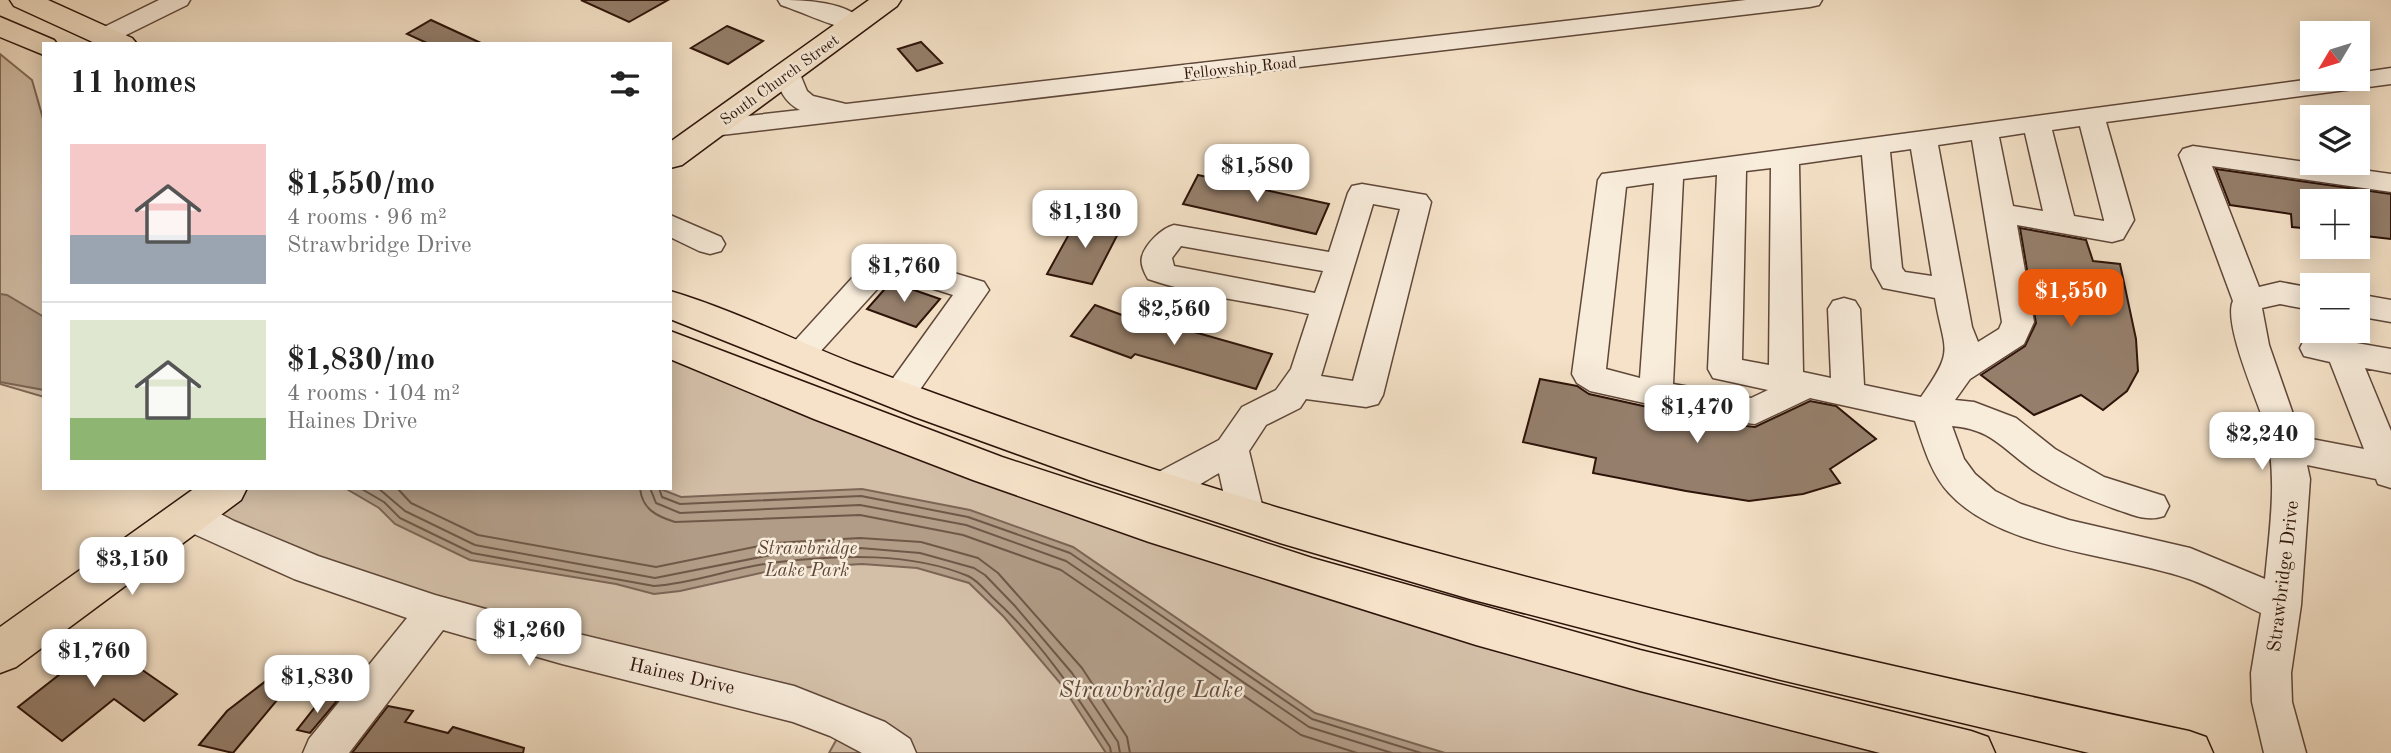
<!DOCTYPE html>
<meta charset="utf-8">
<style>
:root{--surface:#fff;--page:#f6f6f6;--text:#222;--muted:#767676;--line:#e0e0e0;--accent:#ea580c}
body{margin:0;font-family:"Old Standard TT",serif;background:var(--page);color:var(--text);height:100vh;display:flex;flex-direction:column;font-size:26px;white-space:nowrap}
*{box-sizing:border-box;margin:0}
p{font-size:23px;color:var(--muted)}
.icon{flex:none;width:38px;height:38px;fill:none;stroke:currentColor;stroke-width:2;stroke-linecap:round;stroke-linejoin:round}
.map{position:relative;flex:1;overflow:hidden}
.side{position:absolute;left:42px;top:42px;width:630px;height:448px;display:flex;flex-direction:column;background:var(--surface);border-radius:0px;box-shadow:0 4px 18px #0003}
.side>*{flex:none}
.needle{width:46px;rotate:232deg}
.controls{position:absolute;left:2300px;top:21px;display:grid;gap:14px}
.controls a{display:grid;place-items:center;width:70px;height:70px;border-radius:0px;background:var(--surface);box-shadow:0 4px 18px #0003;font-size:35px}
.price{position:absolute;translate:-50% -60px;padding:0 16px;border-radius:14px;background:#fff;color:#222;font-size:23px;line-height:46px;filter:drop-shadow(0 2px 4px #0008)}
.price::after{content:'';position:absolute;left:50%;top:42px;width:21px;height:16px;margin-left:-10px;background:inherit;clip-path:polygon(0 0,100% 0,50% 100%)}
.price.current{background:var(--accent);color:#fff}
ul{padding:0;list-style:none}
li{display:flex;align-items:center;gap:21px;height:175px;padding:0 28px}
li+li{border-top:2px solid var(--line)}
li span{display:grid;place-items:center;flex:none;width:196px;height:140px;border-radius:0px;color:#555}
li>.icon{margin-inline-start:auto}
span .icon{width:84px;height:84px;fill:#fffc;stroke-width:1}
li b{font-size:30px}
h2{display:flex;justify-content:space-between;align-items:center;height:84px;padding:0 28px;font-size:30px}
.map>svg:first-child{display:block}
</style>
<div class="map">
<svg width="2391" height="753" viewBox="0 0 2391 753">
<rect width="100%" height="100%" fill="#f5e2c8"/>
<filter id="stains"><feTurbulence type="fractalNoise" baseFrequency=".00286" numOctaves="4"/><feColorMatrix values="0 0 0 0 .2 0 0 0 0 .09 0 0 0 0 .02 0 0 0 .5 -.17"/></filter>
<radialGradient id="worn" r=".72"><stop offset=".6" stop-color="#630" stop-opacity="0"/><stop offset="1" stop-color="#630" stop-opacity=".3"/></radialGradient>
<path fill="#d3bfa8" stroke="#806958" stroke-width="2" d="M0,54L32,80L44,122V397L0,384Z
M670,351L1064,496L1971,753H829L845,724L184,519L225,488H670Z"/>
<path fill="#b19c87" stroke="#7c6555" stroke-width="2" d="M0,294L7,295L44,317V390L0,382Z
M345,488H658L681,497L862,489L970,510L1073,547L1315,713L1445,753H1106L1061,684L1004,617L969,583L917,568L862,564L779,569L680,591L654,594L616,584L470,560L395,524L379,508Z"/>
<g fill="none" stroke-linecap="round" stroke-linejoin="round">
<path stroke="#6f5848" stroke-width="2" d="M360,488L384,502L400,518L472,553L654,586C697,583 737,566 779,562C841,555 910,552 968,576C977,580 985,590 992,597C1040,640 1075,693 1110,747L1111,753
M378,488L405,511L475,545L655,578L776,554L860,548L920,553L974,568L985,575L1015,606L1072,673L1118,742L1120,753
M397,488L411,503L478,535L656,567L774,543L860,538L921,542L978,558L998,573L1082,668L1127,737L1130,753
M640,488C642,509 656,516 675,522L860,515L963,535L1061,570L1301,735L1357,753
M650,488L656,503L680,513L860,505L966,525L1066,561L1309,727L1392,753
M659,488L662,497L680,504L861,496L968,517L1070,553L1312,719L1421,753"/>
</g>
<path fill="#957f6c" stroke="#2d1309" stroke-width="2" d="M581,0H668L629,22Z
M431,20L483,44H429L407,34Z
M727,26L763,41L728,64L691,48Z
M921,42L942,63L917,71L898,49Z
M2216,169L2391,194V239L2357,235V201H2312V229L2292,227L2291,214L2230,205Z
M1198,175L1329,204L1316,234L1183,204Z
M1079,216L1123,224L1092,284L1047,274Z
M2020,228L2086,240L2093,261L2120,264L2136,339L2138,371L2127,391L2103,410L2081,395L2034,415L1981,375L2025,346L2036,323Z
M891,282L940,299L916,327L867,309Z
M1095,305L1176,335L1180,328L1272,354L1256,389L1135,354L1131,358L1071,336Z
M1540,379L1577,386L1589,394L1720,423L1755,427L1810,401L1836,406L1876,439L1830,469L1840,483L1803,494L1749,501L1686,491L1593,473L1596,458L1523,442Z
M89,633L177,694L144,721L114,699L62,741L18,707L69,667L56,658Z
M293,660L298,664L274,696L278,699L233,753L199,745L227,711Z
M323,697L337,701L310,733L297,730Z
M388,706L413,711L405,722L448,733L453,727L524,748L523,753H352Z"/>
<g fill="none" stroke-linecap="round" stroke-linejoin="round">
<g stroke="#5f4739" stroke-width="3">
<path id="minor" d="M159,0H190L187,5L114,41L105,44L96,41L92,36L96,31Z
M778,0C804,0 850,1 867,25L863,30C848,34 800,11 781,5Z
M1746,0H1822L1819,5L1810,7L713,136L703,134L699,128L703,122L713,120L800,110C784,102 779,89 775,73L779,67L788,65L797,67L807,91L813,96L846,104Z
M2391,68V84L2106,122L2134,220L2123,239L2112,242L2017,225L2034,322L2024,344L1970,379L1955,400L1974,402L2016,418L2055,449L2104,477L2164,496L2169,506L2164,516C2147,522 2134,515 2118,510C2087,499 2057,487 2030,468C2001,447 1990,429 1952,426L1964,459L1975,474L1995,491L2021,504L2069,520L2190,548L2265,579C2270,525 2279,472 2263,419C2255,395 2223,322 2233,301L2179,155L2183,149L2193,146L2391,174V192L2212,166L2259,287L2280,282L2312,288V310L2280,304L2262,308L2269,345L2301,437L2364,449L2330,362L2304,356L2300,348L2304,340L2316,336L2391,349V373L2365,368L2391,431V488L2378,484L2376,479L2307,465L2310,479L2301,605L2291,673L2292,702L2306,753H2264L2252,702L2251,673L2261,613C2237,602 2214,588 2189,579C2117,554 2002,551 1949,493C1931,474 1923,445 1915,421L1810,398L1755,424L1721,420L1590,391L1577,383L1572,374L1598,180L1602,174L2312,79H2357V73ZM2080,126L2104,220V221L2074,216L2052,130ZM2025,133L2043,211L2013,206L1999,137ZM1972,140L2002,322L1999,329L1978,342L1972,327L1938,145ZM1911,149L1932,276L1905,272L1902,268L1890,152ZM1862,155L1872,268L1883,288L1935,298C1944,352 1956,348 1921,397L1864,385L1860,309L1855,301L1844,298L1833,301L1828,309L1831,378L1803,372L1799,164ZM1771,168L1769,365L1742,360L1746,171ZM1717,175L1708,369L1713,378L1768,390L1751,398L1673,384L1683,179ZM1654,183L1640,378L1606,369L1626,187Z
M1362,184L1426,195L1431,202L1383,395L1378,404L1366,407L1306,399L1300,408L1266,425L1249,451L1264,513L1259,523L1246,528L1233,523L1228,513L1219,473C1197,485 1174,505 1149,497L1144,487L1149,477L1219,440L1242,407L1276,390L1291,369L1309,314C1256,302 1200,297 1148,279C1145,274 1140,264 1142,257C1145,244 1162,228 1174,225L1329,252L1348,193L1352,186ZM1373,204L1400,209L1353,381L1321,376ZM1181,246L1323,271L1315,293L1174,266L1172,258Z
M670,215L721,237L725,244L721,251L710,254L699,251L670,237Z
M884,252L984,282L989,290L910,404L898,407L886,404L881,395L953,295L890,275L809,364L797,368L785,364L781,356L873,255Z
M2357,294L2391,300V322L2357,316Z
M184,504L213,510L234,521L318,556L435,595L562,630L794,686L885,722L910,739L916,753H862L830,736L793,722L562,664L443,630L349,753H303L309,739L407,618L294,579L194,534L171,529L166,519L171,509Z"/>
</g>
<g stroke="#2d1309" stroke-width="3">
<path id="major" d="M869,0H901L897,6L682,165L670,168V142Z
M195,488H247L241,500L16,667L0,673V627Z"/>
</g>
<g stroke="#2d1309" stroke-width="3">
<path id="highway" d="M10,0H48L132,38L137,44H97L14,6Z
M0,17L54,40L57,44H44V55L0,37Z
M670,291C731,309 796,341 855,364C967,406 1080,446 1194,482C1520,584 1854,659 2189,731L2206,737L2213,753H2089L1777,679L1470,599L1280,543L1089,480L915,417L670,319Z
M670,331L1002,457L1312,558L1640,650L1971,731L1988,737L1995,753H1880L1640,691L1476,645L1149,542L973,480L814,419L670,359Z"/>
</g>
<use href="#minor" fill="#f8ecdb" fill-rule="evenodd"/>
<use href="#major" fill="#f5e2c8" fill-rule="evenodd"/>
<use href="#highway" fill="#f5e2c8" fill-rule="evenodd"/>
</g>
<g text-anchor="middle" stroke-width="5" stroke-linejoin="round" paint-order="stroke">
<g font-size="16" fill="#2d1309" stroke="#f8ecdb">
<text transform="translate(1240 67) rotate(-6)" y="6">Fellowship Road</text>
<text transform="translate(779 79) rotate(-36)" y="6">South Church Street</text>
</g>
<g font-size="19" font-style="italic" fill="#5f4739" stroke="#f8ecdb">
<text x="807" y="554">Strawbridge<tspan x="807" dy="22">Lake Park</tspan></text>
</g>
<g font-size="19" fill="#2d1309" stroke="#f8ecdb">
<text transform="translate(2282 576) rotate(-83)" y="7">Strawbridge Drive</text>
<text transform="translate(682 675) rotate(13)" y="7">Haines Drive</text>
</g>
<g font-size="24" font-style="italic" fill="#624a3b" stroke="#f8ecdb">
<text x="1151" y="697">Strawbridge Lake</text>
</g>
</g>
<rect width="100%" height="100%" filter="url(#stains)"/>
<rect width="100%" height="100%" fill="url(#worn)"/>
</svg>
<div class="controls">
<a><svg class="needle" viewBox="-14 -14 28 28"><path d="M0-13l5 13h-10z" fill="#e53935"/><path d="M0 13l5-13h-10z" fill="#767676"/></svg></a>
<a><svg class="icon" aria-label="layers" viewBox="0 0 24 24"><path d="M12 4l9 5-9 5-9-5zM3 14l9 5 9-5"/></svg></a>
<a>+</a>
<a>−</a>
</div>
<b class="price" style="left:1257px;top:204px">$1,580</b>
<b class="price" style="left:1085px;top:250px">$1,130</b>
<b class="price" style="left:904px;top:304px">$1,760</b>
<b class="price current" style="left:2071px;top:329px">$1,550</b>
<b class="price" style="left:1174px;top:347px">$2,560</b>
<b class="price" style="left:1697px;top:445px">$1,470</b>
<b class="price" style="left:2262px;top:472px">$2,240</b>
<b class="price" style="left:132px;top:597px">$3,150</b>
<b class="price" style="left:529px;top:668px">$1,260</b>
<b class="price" style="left:94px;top:689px">$1,760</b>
<b class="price" style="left:317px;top:715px">$1,830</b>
<section class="side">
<h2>11 homes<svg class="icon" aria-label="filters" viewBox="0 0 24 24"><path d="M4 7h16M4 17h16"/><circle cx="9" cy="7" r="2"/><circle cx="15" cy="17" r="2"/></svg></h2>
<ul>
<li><span style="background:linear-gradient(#f6c9c9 65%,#9aa5b1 0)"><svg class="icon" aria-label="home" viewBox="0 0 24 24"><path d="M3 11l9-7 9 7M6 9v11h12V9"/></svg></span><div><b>$1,550/mo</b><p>4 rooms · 96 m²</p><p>Strawbridge Drive</p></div></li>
<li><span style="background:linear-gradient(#dfe7d0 70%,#8fb573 0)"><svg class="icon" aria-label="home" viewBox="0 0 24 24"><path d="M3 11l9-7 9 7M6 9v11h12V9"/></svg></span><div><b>$1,830/mo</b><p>4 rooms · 104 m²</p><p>Haines Drive</p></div></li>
</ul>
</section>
</div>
